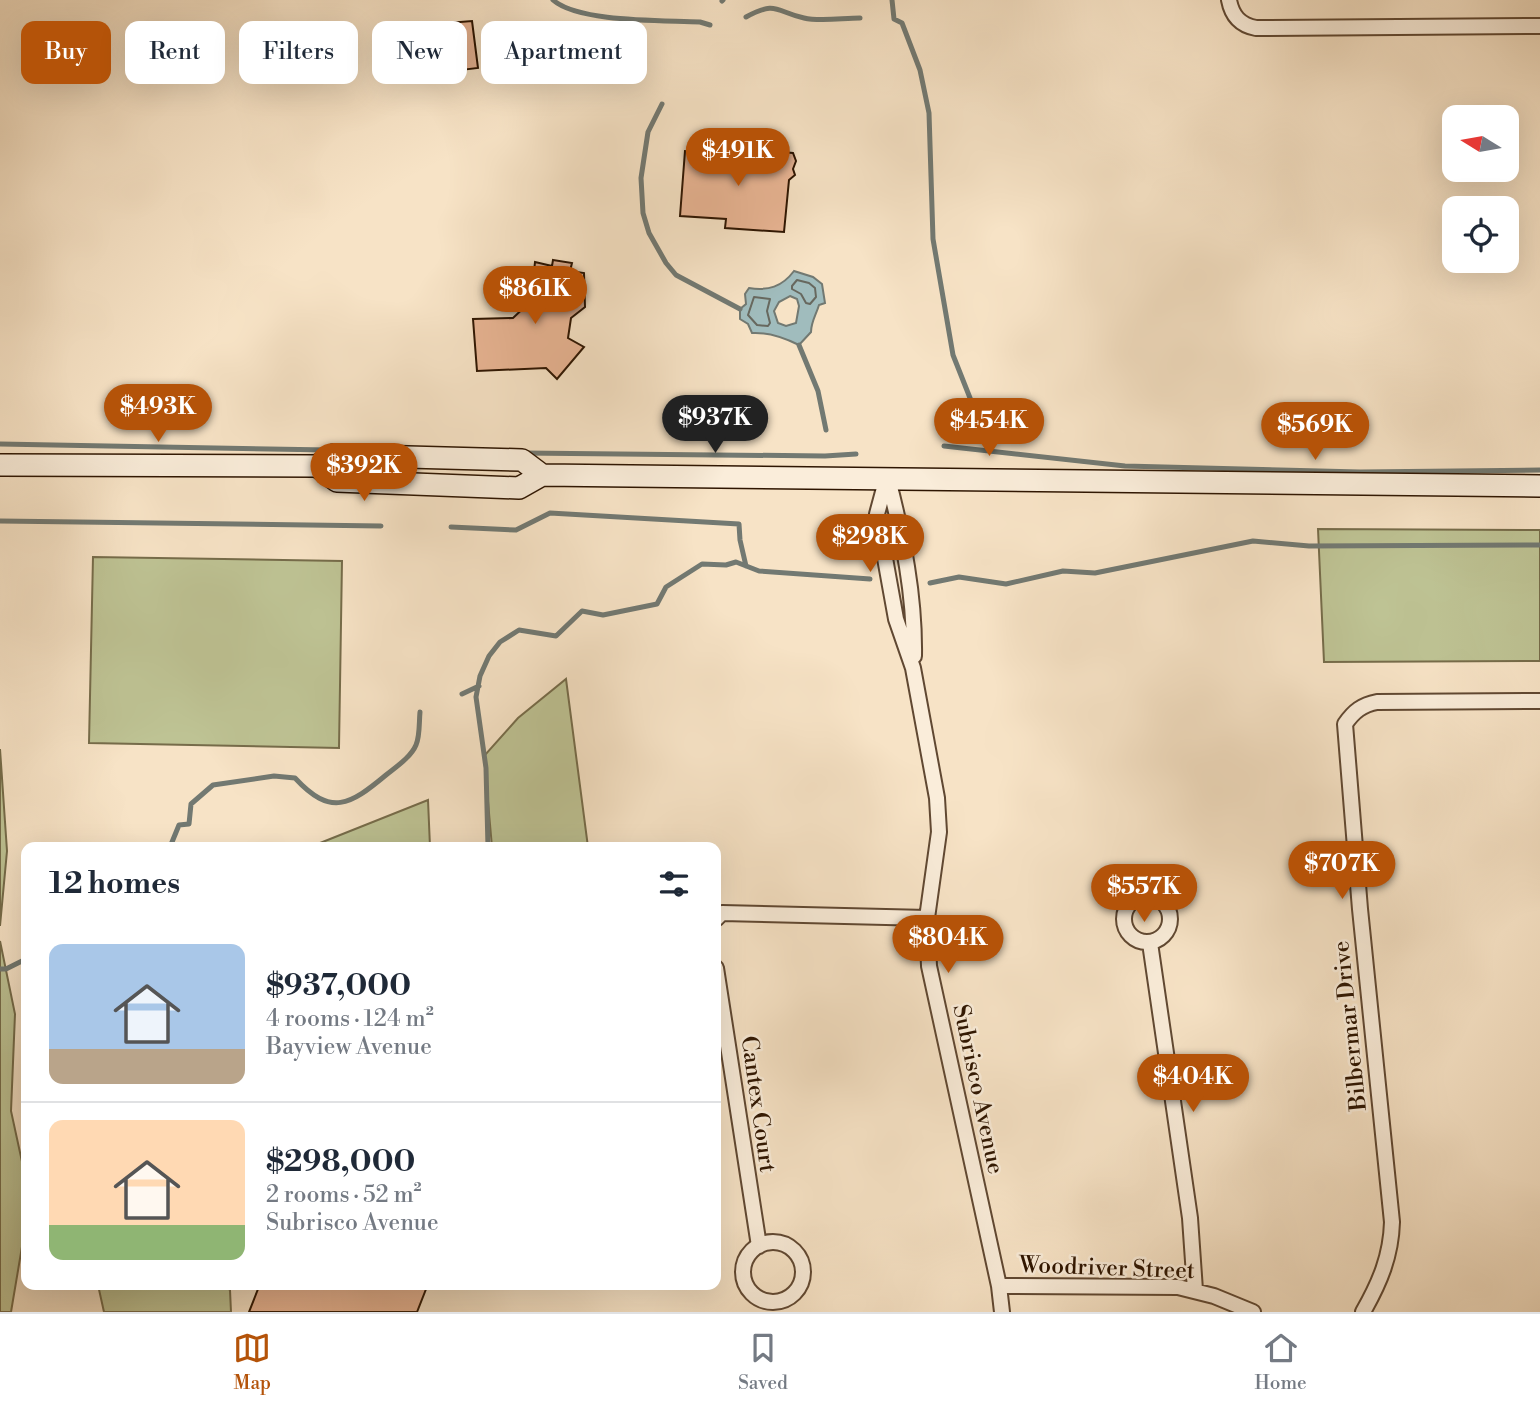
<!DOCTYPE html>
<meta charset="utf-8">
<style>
:root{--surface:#fff;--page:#f2f2f3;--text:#1f2937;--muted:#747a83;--line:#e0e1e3;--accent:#b45309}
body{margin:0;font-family:"Libre Bodoni",serif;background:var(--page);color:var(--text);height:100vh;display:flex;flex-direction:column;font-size:26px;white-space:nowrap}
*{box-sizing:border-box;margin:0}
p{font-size:23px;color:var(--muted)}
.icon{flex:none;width:38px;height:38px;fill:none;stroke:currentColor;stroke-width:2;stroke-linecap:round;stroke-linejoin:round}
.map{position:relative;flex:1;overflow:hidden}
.side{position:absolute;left:21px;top:842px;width:700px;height:448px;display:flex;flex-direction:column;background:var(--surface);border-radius:14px;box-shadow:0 7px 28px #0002}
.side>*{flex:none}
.hud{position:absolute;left:21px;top:21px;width:700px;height:63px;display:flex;gap:14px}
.needle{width:46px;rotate:281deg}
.buttons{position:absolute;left:1442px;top:105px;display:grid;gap:14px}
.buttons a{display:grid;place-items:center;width:77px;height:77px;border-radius:14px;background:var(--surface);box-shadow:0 7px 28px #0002;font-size:35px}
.price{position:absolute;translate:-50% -60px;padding:0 16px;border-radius:24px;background:var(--accent);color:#fff;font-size:23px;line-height:46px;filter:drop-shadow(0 2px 4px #0008)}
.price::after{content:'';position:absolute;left:50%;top:42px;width:21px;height:16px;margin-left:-10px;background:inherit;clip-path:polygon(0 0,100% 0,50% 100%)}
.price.active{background:#222;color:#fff}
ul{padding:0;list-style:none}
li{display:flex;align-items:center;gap:21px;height:175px;padding:0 28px}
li+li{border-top:2px solid var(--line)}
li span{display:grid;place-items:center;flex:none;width:196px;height:140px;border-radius:14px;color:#555}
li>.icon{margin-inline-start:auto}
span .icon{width:84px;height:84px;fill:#fffc;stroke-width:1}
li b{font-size:30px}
h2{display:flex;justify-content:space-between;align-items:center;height:84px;padding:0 28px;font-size:30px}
.pill{padding:0 24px;border-radius:14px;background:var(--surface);box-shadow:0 7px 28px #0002;font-size:24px;line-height:63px}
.pill.active{background:var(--accent);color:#fff}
.menu{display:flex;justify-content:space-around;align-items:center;height:98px;border-top:2px solid var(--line);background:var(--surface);font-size:19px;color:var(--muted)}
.menu a{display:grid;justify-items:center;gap:4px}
.menu .active{color:var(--accent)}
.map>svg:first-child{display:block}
</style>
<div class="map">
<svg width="1540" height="1312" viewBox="0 0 1540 1312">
<rect width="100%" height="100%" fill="#f7e3c6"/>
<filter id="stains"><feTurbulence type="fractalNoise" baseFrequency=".00286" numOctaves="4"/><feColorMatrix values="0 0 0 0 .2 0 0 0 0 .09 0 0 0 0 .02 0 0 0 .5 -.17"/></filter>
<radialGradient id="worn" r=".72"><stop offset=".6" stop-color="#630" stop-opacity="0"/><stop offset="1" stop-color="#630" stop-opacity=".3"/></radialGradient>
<path fill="#bec394" stroke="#766c4a" stroke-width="2" d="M1318,529L1540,530V661L1324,662Z
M93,557L342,561L339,748L89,743Z
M566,679L588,847H492L484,756L518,718Z
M0,749L7,851L0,926Z
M428,800L430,847H310Z
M0,941L15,1014L11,1111L26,1180V1223L11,1312H0Z
M98,1285H221L230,1290L231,1312H104Z"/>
<path fill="#a0bcbd" stroke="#727972" stroke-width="2" fill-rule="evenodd" d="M794,271L813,277L822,284L825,303L819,305C816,315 811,322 811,332L799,345C785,338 769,332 752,333L748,324L740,319V309L746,304L745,294L749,288C768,291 782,287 794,271ZM790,296L797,299L799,306L796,323L786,326L778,323L774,311L779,302Z"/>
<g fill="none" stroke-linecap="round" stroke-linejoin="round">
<path stroke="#67685f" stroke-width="2" d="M797,280L809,283L815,288L816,297L810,304L806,303L801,294L792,289V286Z
M754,297L770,299L767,311L770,323L768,326L757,325L748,315Z"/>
<path stroke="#727972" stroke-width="5" d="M553,0C579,23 665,20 700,22L710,25
M892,0L894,19L902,23L920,70L929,113L933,239L953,355L972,403L993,437
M722,1L723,0
M746,17C777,0 776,12 804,18C820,22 843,18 860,18
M662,104L648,132L641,178L643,213L649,233L666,263L676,275L740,309
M799,345L818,391L826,430
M0,444L329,450
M944,446L1125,466L1360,472L1540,470
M523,453L825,456L856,454
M0,521L381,526
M451,527L516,530L550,513L739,524L740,540L746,566
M930,583L959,577L1006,584L1063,571L1095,573L1253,541L1309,546L1540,545
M462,694L479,686
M170,847L179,825L189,824L191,804L213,785L274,776L295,778C331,817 350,805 386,775C396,767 411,757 416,745C420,736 419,722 420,712
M488,847L486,768L476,697L480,676L489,656L500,642L519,630L556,636L582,611L603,615L657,604L666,587L702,564L726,565L736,562L759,571L870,579
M0,969H6L26,959"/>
</g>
<path fill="#e9b594" stroke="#2e1501" stroke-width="2" d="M472,21L478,68L453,71L448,23Z
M742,149L793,153L796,161L793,169L795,175L789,180L784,232L725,228L726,219L680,216L685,151L742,155Z
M553,260L572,263L570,271L584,273L585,307L571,318L568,338L584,347L557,379L546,368L477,371L473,319L513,318L531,301L535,262L552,266Z
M260,1284H428L417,1312H249Z"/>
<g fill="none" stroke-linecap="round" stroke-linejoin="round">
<g stroke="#604832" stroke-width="18">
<path id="street" d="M1229,0C1232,16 1240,25 1256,28L1540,26
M887,477L877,514L896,619L913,668L937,798L939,832L927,918L929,966L999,1286L1002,1312
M888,479C903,537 915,596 914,656
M1124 919a23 23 0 1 1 46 0a23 23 0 1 1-46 0Z
M716,919L722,913L927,918
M1150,943L1190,1218L1195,1290
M716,968L759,1246
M743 1272a30 30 0 1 1 60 0a30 30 0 1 1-60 0Z
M999,1286L1178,1287L1214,1296L1253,1312
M1363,1312C1380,1282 1391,1256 1392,1222L1360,909L1345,724C1354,711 1362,705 1377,702L1540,701"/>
</g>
<g stroke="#2e1501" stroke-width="24">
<path id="secondary" d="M0,465L317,466L334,455L522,460L542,475
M317,466L337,481L519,488L542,475L1540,486"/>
</g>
<use href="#street" stroke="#faedda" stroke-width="14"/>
<use href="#secondary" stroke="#faedda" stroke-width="21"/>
</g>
<g text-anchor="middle" stroke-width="5" stroke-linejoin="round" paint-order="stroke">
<g font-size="23" fill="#2e1501" stroke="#faedda">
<text transform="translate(1349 1026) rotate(-96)" y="8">Bilbermar Drive</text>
<text transform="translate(979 1089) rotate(78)" y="8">Subrisco Avenue</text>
<text transform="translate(759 1104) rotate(82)" y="8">Cantex Court</text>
<text transform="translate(1107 1267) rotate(2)" y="8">Woodriver Street</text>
</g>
</g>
<rect width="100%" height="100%" filter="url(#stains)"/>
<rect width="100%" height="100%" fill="url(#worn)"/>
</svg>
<div class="buttons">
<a><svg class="needle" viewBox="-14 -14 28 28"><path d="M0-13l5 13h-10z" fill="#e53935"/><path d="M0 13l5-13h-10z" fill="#747a83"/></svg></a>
<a><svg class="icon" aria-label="locate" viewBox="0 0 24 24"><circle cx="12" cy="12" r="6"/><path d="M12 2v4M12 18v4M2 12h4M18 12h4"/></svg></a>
</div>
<b class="price" style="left:738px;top:188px">$491K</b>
<b class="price" style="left:535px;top:326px">$861K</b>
<b class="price" style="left:158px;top:444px">$493K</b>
<b class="price active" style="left:715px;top:455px">$937K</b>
<b class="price" style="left:989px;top:458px">$454K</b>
<b class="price" style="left:1315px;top:462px">$569K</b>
<b class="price" style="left:364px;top:503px">$392K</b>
<b class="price" style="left:870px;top:574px">$298K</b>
<b class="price" style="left:1342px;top:901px">$707K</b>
<b class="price" style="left:1144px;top:924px">$557K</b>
<b class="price" style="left:948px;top:975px">$804K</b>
<b class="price" style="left:1193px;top:1114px">$404K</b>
<div class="hud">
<a class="pill active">Buy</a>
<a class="pill">Rent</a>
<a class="pill">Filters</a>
<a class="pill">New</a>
<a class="pill">Apartment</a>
</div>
<section class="side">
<h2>12 homes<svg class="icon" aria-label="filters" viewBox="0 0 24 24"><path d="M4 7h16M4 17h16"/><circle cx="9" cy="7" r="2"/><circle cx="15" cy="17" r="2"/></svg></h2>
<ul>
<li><span style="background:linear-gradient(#a9c7e8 75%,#b9a48a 0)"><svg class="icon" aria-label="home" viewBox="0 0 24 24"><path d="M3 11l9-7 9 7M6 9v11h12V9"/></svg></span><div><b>$937,000</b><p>4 rooms · 124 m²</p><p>Bayview Avenue</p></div></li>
<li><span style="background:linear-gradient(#ffd9b3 75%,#8fb573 0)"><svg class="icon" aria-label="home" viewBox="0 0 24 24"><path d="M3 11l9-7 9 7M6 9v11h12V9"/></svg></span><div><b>$298,000</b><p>2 rooms · 52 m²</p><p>Subrisco Avenue</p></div></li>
</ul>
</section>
</div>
<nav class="menu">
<a class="active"><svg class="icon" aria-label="map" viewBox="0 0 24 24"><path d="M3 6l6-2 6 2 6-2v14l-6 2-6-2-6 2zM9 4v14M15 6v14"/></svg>Map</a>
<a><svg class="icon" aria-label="saved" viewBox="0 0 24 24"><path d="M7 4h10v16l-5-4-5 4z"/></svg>Saved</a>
<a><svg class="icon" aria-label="home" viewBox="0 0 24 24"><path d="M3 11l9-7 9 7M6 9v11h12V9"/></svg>Home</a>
</nav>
